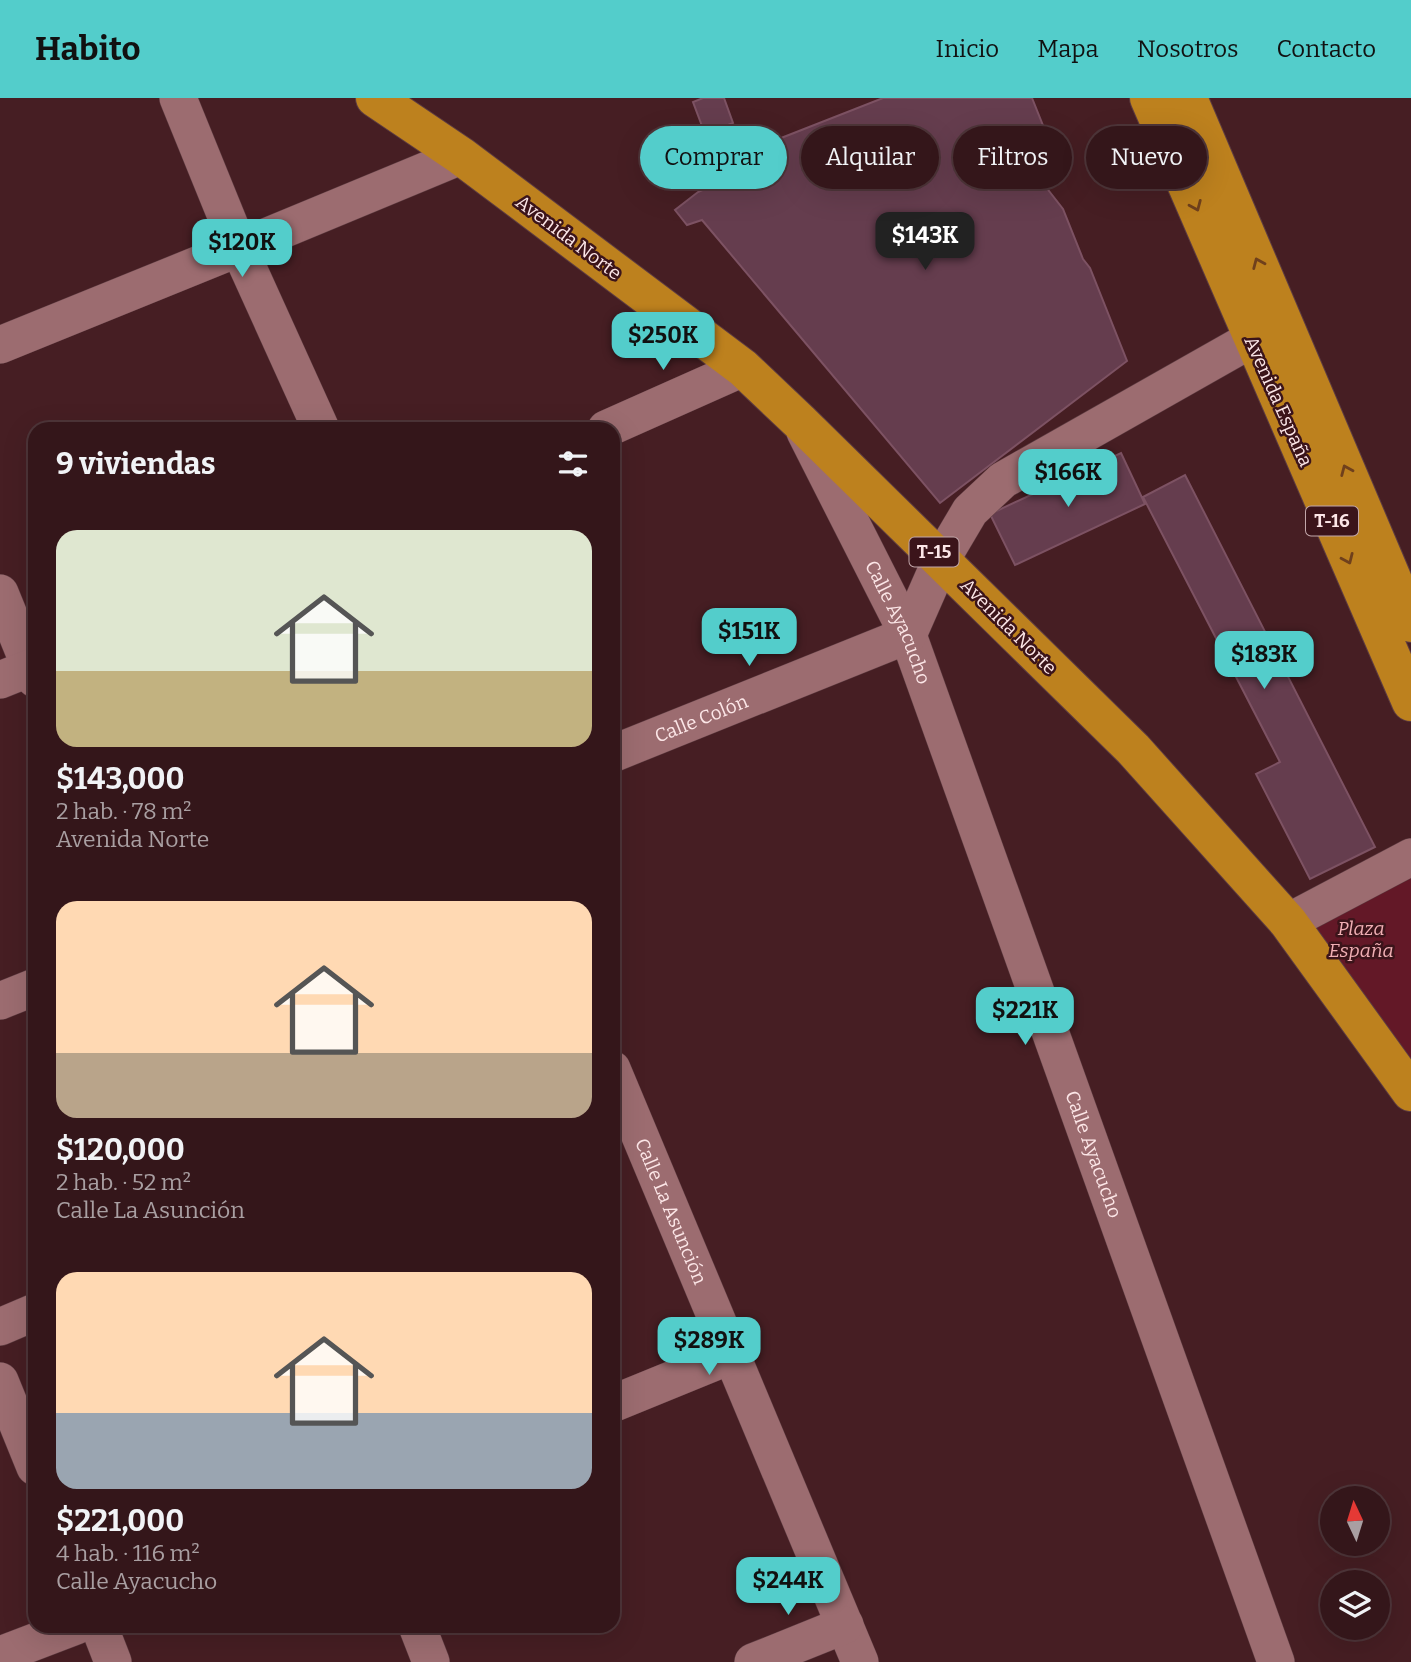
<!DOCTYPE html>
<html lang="es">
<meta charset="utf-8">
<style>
:root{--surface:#34161a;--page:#3c1f23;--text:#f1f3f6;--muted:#a99fa2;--line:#4e3539;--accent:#53cdcb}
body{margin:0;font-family:Bitter,serif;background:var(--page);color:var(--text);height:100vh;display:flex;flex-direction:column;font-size:26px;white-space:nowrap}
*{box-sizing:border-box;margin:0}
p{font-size:23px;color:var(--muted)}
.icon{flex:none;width:38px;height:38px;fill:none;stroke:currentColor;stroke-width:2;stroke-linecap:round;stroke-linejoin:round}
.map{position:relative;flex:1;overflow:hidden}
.sheet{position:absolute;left:28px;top:324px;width:592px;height:1211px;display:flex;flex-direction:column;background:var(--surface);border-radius:21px;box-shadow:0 7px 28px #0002,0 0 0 2px var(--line)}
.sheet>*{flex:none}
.top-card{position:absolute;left:640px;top:28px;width:665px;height:63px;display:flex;gap:14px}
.needle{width:46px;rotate:356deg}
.fabs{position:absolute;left:1320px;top:1388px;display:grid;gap:14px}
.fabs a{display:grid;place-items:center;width:70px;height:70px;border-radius:50%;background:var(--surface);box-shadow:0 7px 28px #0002,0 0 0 2px var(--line);font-size:35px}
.price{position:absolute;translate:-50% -60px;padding:0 16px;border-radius:14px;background:var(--accent);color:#111;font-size:23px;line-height:46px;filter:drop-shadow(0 2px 4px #0008)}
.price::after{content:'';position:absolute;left:50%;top:42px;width:21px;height:16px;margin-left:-10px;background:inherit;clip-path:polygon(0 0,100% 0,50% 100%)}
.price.on{background:#222;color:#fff}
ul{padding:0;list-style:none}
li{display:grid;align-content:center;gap:14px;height:371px;padding:0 28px}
li span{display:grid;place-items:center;height:217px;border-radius:21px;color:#555}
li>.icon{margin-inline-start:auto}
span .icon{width:126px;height:126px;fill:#fffc;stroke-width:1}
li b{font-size:30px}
h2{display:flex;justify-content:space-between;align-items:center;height:84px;padding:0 28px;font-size:30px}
.pill{padding:0 24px;border-radius:32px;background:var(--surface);box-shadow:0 7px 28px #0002,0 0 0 2px var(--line);font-size:24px;line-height:63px}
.pill.on{background:var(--accent);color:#111}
header{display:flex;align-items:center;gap:42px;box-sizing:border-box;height:98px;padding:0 35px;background:var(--accent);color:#111}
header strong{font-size:33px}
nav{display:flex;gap:38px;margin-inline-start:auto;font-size:24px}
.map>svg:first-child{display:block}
</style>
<header>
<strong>Habito</strong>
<nav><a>Inicio</a><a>Mapa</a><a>Nosotros</a><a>Contacto</a></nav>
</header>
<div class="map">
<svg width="1411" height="1564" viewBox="0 0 1411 1564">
<rect width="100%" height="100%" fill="#461e23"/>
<path fill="#631827" d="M1411,759V994L1288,824Z"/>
<path fill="#653d4e" stroke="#7d5263" stroke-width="2" d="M703,0H724L733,25L705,36L693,4Z
M883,0H1032L1060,70L1042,84L1063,111L1083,161L1090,170L1127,263L940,405L702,122L687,127L675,112L698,94L714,87L771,44Z
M1121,355L1145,406L1015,467L990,416Z
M1185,377L1375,749L1310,781L1256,676L1280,664L1143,399Z"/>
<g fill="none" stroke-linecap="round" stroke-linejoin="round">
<g stroke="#5d3c41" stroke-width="38">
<g id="street">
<path d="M178,0L239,150L321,331"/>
<path d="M0,247L239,150L461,58"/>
<path d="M606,331L743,270"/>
<path id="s1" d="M805,334L908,537L1276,1564"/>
<path d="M0,495L35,581"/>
<path d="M0,582L35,568"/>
<path id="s2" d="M612,656L908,537L941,462L970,413L1003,382L1252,241L1282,229"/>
<path d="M1288,824L1411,759"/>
<path d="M0,903L35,889"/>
<path id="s3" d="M612,971L860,1564"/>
<path d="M0,1229L35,1214"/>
<path d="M0,1283L35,1369"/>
<path d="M612,1306L732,1257"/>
<path d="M99,1528L113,1564"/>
<path d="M417,1528L431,1564"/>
<path d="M0,1557L76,1528"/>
<path d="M753,1564L845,1527"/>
</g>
</g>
<g stroke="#5d3c41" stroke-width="40">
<path id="highway" d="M375,0L461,58L743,270L800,324L1133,651L1288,824L1411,994
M1149,0L1411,604
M1188,0L1411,525"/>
</g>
<use href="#street" stroke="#9c6c70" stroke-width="37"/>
<use href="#highway" stroke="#bd811e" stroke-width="38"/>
</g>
<defs><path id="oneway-chevron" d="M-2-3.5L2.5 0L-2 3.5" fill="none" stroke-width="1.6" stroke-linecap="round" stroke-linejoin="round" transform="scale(1.75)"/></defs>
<g stroke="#6f401c">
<use href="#oneway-chevron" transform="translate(1196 108) rotate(67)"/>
<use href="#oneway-chevron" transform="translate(1258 165) rotate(-113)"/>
<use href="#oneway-chevron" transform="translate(1346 372) rotate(-113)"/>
<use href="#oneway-chevron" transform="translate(1348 461) rotate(66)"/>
</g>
<g text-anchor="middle" stroke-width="5" stroke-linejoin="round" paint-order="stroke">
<g fill="#3b141a" stroke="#c2a7aa" stroke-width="2">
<rect x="1306" y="408.5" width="52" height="29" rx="5"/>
<rect x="909.5" y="439.5" width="49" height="29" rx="5"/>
</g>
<g font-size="18" font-weight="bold" fill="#fce6e7">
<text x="1332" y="429">T-16</text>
<text x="934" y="460">T-15</text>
</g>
<g font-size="19" fill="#fce6e7" stroke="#3b141a">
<text transform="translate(569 139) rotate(37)" y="7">Avenida Norte</text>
<text transform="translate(1279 303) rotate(66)" y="7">Avenida España</text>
<text dy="7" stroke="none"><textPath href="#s1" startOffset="212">Calle Ayacucho</textPath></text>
<text transform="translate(1009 528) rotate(45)" y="7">Avenida Norte</text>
<text dy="7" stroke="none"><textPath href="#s2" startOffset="96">Calle Colón</textPath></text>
<text dy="7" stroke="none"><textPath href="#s1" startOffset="779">Calle Ayacucho</textPath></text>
<text dy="7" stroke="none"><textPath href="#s3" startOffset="154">Calle La Asunción</textPath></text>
</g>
<g font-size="19" font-style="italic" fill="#f1afb4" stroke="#3b141a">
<text x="1361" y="837">Plaza<tspan x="1361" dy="22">España</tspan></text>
</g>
</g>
</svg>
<div class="fabs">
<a><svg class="needle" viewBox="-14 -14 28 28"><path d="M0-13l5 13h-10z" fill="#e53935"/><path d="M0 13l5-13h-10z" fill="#a99fa2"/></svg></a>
<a><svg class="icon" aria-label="layers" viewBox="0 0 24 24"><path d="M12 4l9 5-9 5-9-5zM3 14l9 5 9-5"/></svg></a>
</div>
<b class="price on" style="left:925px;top:174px">$143K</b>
<b class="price" style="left:242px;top:181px">$120K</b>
<b class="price" style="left:663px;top:274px">$250K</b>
<b class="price" style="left:1068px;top:411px">$166K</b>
<b class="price" style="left:749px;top:570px">$151K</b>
<b class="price" style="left:1264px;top:593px">$183K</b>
<b class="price" style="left:1025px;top:949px">$221K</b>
<b class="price" style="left:709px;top:1279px">$289K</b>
<b class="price" style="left:788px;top:1519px">$244K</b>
<div class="top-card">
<a class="pill on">Comprar</a>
<a class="pill">Alquilar</a>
<a class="pill">Filtros</a>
<a class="pill">Nuevo</a>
</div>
<section class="sheet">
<h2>9 viviendas<svg class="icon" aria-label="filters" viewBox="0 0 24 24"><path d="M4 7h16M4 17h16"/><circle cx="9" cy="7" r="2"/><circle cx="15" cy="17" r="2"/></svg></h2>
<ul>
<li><span style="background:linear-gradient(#dfe7d0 65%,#c2b280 0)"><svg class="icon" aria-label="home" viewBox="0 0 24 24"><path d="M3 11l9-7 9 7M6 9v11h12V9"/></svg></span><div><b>$143,000</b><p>2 hab. · 78 m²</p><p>Avenida Norte</p></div></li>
<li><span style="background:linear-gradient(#ffd9b3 70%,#b9a48a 0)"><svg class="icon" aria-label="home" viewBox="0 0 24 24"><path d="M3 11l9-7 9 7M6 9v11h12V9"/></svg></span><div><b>$120,000</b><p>2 hab. · 52 m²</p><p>Calle La Asunción</p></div></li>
<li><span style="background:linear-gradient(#ffd9b3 65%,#9aa5b1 0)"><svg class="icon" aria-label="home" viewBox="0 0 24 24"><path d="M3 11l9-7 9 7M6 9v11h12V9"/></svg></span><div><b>$221,000</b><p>4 hab. · 116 m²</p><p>Calle Ayacucho</p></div></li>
</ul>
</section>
</div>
